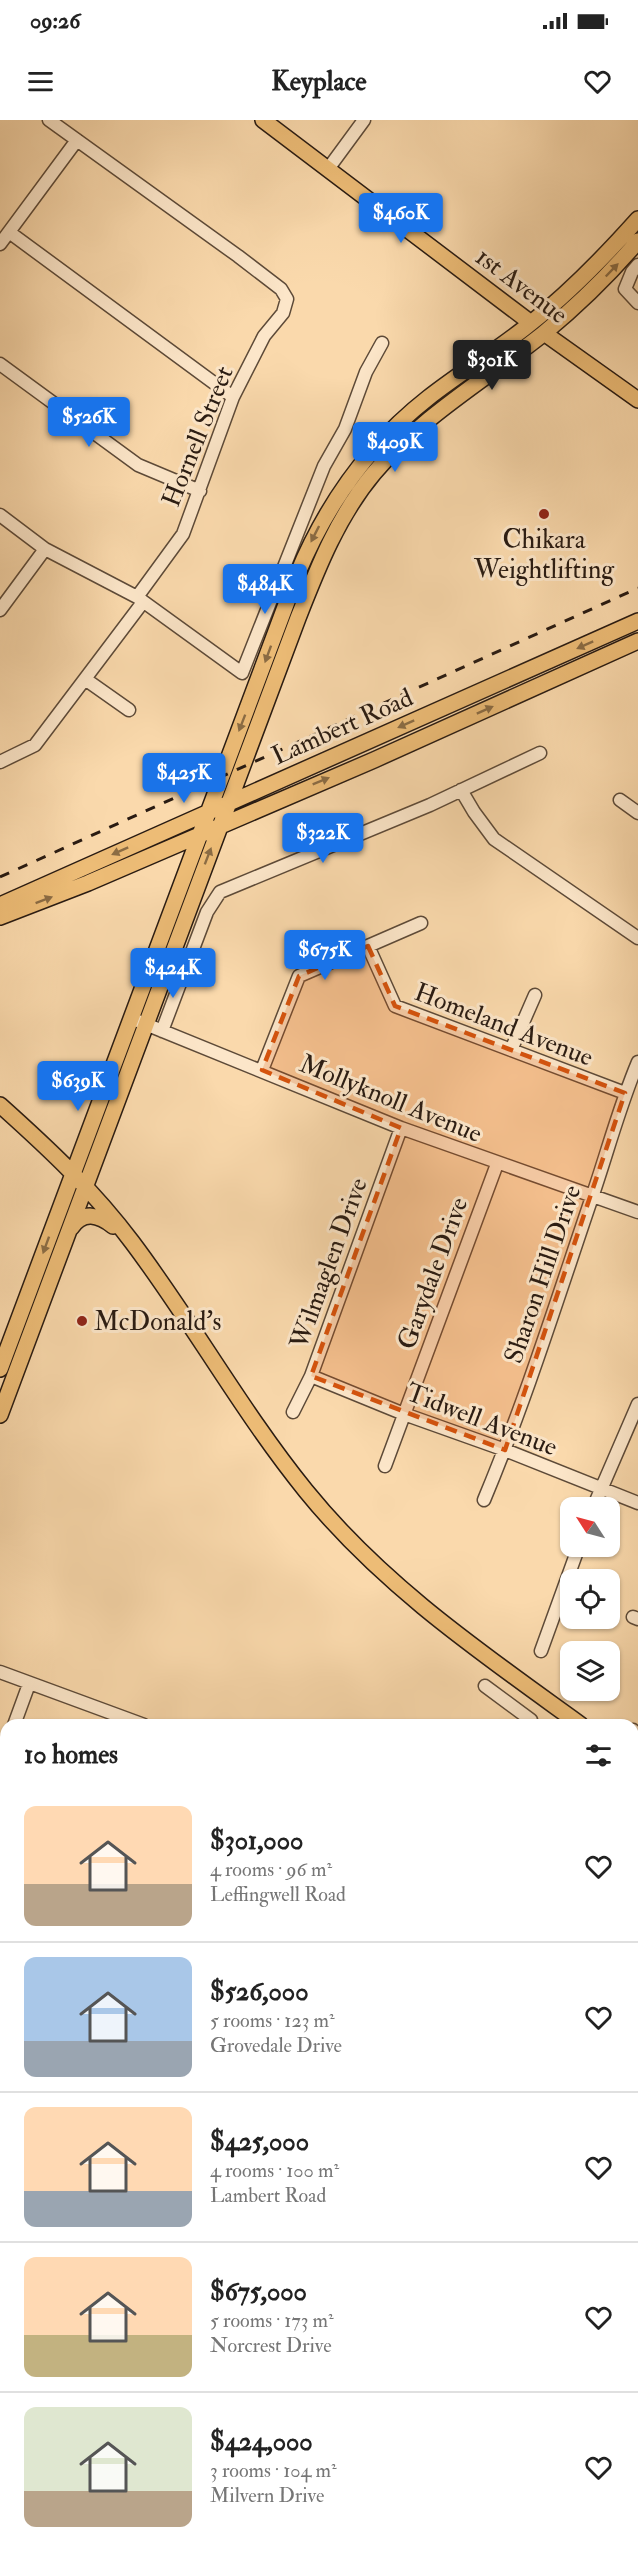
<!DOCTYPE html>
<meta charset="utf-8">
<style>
:root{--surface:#fff;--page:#f6f6f6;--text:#222;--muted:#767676;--line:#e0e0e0;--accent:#1a73e8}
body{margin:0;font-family:"IM FELL Double Pica",serif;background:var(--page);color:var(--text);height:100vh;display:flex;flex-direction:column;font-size:22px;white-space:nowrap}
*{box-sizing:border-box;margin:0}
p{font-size:20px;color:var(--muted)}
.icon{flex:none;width:33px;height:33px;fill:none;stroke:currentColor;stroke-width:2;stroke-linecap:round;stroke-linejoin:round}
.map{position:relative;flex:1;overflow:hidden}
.sheet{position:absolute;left:0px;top:1599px;width:639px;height:836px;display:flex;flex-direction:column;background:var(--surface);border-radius:18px 18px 0 0;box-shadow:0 2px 4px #0004}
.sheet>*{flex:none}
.needle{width:39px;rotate:306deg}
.controls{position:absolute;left:560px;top:1377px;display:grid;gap:12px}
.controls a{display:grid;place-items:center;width:60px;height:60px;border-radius:12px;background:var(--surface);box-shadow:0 2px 4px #0004;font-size:30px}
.price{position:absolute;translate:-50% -51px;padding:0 14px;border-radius:6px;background:var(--accent);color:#fff;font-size:20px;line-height:39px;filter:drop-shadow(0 2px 3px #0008)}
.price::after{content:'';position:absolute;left:50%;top:36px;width:18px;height:14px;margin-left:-9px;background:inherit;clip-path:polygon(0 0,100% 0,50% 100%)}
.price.active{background:#222;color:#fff}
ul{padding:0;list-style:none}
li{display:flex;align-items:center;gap:18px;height:150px;padding:0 24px}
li+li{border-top:2px solid var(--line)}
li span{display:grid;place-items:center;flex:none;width:168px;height:120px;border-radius:12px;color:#555}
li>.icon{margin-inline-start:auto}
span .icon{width:72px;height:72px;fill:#fffc;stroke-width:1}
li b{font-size:26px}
h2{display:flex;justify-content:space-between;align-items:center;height:72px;padding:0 24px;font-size:26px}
.status{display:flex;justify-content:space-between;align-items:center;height:42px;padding:0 30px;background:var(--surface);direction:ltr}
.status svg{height:16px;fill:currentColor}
header{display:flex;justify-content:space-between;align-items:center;height:78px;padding:0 24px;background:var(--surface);font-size:27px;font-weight:700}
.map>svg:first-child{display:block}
</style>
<div class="status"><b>09:26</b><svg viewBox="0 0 49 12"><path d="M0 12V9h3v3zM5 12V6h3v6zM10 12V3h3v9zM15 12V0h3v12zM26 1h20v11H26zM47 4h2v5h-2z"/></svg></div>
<header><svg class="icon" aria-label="menu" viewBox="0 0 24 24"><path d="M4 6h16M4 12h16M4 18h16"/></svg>Keyplace<svg class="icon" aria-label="heart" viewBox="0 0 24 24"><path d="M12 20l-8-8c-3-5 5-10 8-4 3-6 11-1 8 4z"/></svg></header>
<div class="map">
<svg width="638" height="2434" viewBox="0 0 638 2434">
<rect width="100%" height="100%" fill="#fad9ac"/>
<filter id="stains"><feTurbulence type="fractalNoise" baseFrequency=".00333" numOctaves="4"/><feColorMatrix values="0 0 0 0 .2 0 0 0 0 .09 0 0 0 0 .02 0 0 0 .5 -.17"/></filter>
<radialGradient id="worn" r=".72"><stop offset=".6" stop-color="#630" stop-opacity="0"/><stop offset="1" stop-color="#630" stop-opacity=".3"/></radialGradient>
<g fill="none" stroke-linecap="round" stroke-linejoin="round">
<g stroke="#5d4a38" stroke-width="15">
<path id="minor" d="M49,0L238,136L281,169L287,179L283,193L264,216L233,277L183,414L137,477
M328,49L364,0
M9,112L233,277
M0,124L77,20
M638,145L632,152L625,169L638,183
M0,244L138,345L200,371
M0,395L45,429L137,477L242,553L324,346L345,309L366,252L382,223
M0,490L45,429
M85,559L129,590
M0,642L35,625L143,482
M461,670L474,692L494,719L638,818
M620,680L638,693
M368,826L395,886L625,973
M138,901L401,1008L638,1092
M162,911L207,792L220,772L430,685L540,633
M511,930L535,875
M262,950L299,856L421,803
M311,1256L404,1294L505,1330L638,1383
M293,1292L311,1256L401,1008
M385,1346L497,1044
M484,1380C525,1282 557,1180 591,1080C607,1034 619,987 638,942
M593,1388L638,1284
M633,1497L638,1499
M541,1531L579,1426
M0,1552L144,1605
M485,1566L531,1600V1605
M14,1605L29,1564
M633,1610L638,1616
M0,1641L6,1625
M633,1784L638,1777
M0,1921L6,1905
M633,1972L638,1965
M0,2072L6,2074
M633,2115L638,2118
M633,2251L638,2240
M633,2400L638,2403
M357,2428L372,2434
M430,2434L432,2428"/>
</g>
<g stroke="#291b12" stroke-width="18">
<path id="major" d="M263,0L531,203
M544,213L638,280
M0,785L638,501
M0,797L88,763L374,640L638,521
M0,985C48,1028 94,1071 132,1122C193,1203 242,1292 306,1371C383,1466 483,1534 581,1605
M71,1108C83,1090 99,1095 113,1106
M0,1249L297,455C326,385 368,325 428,278C461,252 498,230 531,203C570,172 605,136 638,99
M0,1295L298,498C318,447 338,396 374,353C422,296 485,260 543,214C577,186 609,155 638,121
M633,1643L638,1646"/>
</g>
<use href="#minor" stroke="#fce6c9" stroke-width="12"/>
<use href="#major" stroke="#edbc76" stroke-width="15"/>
<path stroke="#291b12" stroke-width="3" stroke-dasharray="10 10" stroke-linecap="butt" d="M0,757L638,468"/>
</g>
<defs><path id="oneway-solid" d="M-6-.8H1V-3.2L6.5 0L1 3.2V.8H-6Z" transform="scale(1.5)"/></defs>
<g fill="#8b6c44">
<use href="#oneway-solid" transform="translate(612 150) rotate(-46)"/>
<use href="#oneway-solid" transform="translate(315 414) rotate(117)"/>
<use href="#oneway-solid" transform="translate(585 525) rotate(156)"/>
<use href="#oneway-solid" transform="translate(268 534) rotate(110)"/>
<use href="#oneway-solid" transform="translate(485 590) rotate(-24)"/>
<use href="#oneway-solid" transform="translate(242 603) rotate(111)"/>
<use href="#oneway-solid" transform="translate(406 604) rotate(156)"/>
<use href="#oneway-solid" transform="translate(321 661) rotate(-22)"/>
<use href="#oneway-solid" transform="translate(120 731) rotate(156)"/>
<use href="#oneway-solid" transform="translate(208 736) rotate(-69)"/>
<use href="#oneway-solid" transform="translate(44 780) rotate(-21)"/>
<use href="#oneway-solid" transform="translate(46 1125) rotate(110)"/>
</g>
<path fill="#d5530d" fill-opacity="0.2" stroke="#d5530d" stroke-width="4.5" stroke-dasharray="12 8" stroke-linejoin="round" d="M368,826L395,886L625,973L505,1330L311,1256L401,1008L262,950L299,856Z"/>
<g fill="#8f2418" stroke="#fce6c9" stroke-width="2">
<circle cx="544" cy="394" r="6"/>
<circle cx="82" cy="1201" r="6"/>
</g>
<g text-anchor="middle" stroke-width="6" stroke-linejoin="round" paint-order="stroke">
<g font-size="26" fill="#291b12" stroke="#fce6c9">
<text transform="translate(522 165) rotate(37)" y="9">1st Avenue</text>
<text transform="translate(197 316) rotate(-68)" y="9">Hornell Street</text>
<text transform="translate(342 606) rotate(-24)" y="9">Lambert Road</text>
<text transform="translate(504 904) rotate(21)" y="9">Homeland Avenue</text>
<text transform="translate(391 978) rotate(22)" y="9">Mollyknoll Avenue</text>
<text transform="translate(328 1143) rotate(-70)" y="9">Wilmaglen Drive</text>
<text transform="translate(432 1153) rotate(-70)" y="9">Garydale Drive</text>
<text transform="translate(542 1154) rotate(-71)" y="9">Sharon Hill Drive</text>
<text transform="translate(482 1299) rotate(21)" y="9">Tidwell Avenue</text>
</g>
<g font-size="26" fill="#291b12" stroke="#fce6c9">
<text x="544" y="428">Chikara<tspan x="544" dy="30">Weightlifting</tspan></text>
<text x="94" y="1210" text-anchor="start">McDonald's</text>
</g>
</g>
<rect width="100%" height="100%" filter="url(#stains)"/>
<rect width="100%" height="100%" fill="url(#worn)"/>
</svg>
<div class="controls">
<a><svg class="needle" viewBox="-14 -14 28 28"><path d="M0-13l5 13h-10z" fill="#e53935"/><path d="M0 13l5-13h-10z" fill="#767676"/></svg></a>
<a><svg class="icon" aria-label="locate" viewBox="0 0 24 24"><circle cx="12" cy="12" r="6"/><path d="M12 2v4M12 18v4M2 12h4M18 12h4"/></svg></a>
<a><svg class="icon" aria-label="layers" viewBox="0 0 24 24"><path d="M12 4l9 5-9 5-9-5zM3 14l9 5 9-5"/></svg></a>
</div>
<b class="price" style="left:401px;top:124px">$460K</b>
<b class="price active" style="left:492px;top:271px">$301K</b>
<b class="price" style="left:89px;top:328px">$526K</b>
<b class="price" style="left:395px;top:353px">$409K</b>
<b class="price" style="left:265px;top:495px">$484K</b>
<b class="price" style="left:184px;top:684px">$425K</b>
<b class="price" style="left:323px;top:744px">$322K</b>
<b class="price" style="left:325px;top:861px">$675K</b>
<b class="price" style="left:173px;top:879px">$424K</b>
<b class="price" style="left:78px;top:992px">$639K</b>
<section class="sheet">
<h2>10 homes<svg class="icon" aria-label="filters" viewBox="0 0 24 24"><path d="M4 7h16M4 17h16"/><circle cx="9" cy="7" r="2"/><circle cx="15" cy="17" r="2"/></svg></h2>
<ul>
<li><span style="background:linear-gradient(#ffd9b3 65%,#b9a48a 0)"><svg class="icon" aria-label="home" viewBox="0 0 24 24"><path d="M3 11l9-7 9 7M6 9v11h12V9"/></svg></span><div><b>$301,000</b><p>4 rooms · 96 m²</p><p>Leffingwell Road</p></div><svg class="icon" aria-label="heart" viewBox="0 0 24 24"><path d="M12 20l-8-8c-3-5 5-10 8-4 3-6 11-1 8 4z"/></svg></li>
<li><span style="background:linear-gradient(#a9c7e8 70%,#9aa5b1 0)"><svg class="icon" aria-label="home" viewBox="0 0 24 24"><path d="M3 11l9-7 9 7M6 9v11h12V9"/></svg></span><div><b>$526,000</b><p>5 rooms · 123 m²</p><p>Grovedale Drive</p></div><svg class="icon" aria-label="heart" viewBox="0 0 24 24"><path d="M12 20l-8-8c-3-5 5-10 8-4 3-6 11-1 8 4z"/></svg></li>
<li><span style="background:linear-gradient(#ffd9b3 70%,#9aa5b1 0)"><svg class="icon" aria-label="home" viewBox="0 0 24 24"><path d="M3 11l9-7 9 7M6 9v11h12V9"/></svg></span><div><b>$425,000</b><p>4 rooms · 100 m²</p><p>Lambert Road</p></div><svg class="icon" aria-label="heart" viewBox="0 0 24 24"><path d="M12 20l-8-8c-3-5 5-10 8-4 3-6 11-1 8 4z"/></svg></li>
<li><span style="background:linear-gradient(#ffd9b3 65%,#c2b280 0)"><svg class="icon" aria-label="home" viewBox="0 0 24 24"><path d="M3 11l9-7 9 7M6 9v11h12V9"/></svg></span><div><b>$675,000</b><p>5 rooms · 173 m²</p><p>Norcrest Drive</p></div><svg class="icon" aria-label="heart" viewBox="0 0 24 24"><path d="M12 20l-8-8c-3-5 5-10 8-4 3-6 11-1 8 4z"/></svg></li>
<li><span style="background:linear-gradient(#dfe7d0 70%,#b9a48a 0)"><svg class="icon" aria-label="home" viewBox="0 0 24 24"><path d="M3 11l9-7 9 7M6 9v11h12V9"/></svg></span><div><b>$424,000</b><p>3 rooms · 104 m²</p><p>Milvern Drive</p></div><svg class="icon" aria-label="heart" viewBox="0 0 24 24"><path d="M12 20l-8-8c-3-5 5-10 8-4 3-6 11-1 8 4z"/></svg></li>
</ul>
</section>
</div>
